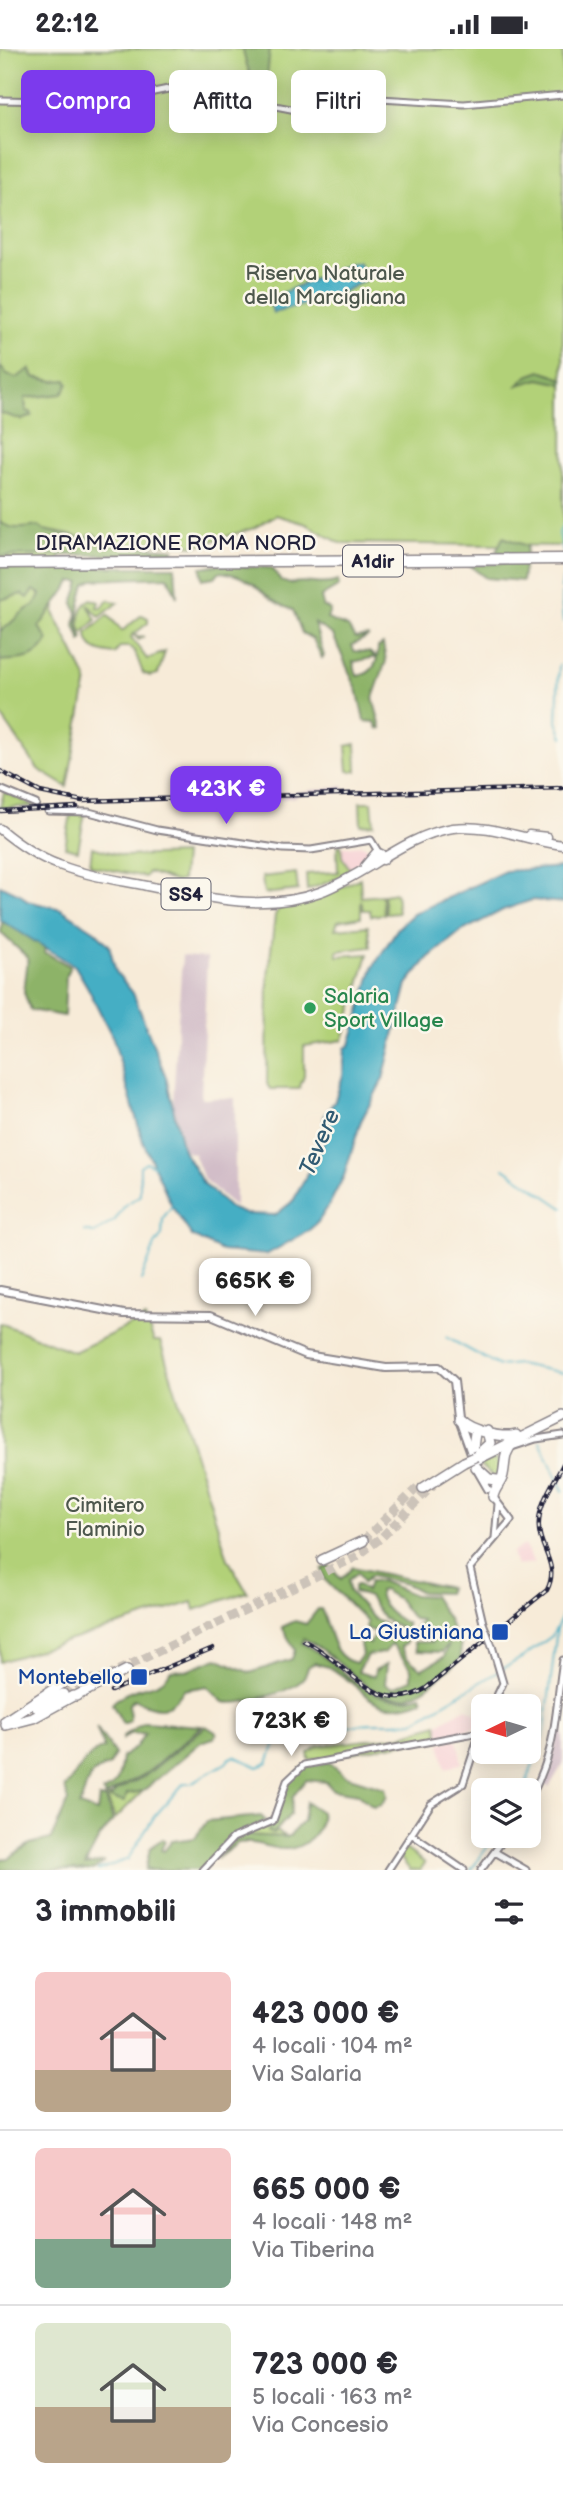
<!DOCTYPE html>
<html lang="it">
<meta charset="utf-8">
<style>
:root{--surface:#fff;--page:#f2f2f3;--text:#2b2b33;--muted:#7c7c81;--line:#e1e1e2;--accent:#7c3aed}
body{margin:0;font-family:"Balsamiq Sans",sans-serif;background:var(--page);color:var(--text);height:100vh;display:flex;flex-direction:column;font-size:26px;white-space:nowrap}
*{box-sizing:border-box;margin:0}
p{font-size:23px;color:var(--muted)}
.icon{flex:none;width:38px;height:38px;fill:none;stroke:currentColor;stroke-width:2;stroke-linecap:round;stroke-linejoin:round}
.map{position:relative;height:1821px;overflow:hidden}
.panel{display:flex;flex-direction:column;background:var(--surface);flex:1}
.panel>*{flex:none}
.top-card{position:absolute;left:21px;top:21px;width:522px;height:63px;display:flex;gap:14px}
.needle{width:46px;rotate:265deg}
.fabs{position:absolute;left:471px;top:1645px;display:grid;gap:14px}
.fabs a{display:grid;place-items:center;width:70px;height:70px;border-radius:10px;background:var(--surface);box-shadow:0 4px 18px #0003;font-size:35px}
.price{position:absolute;translate:-50% -60px;padding:0 16px;border-radius:14px;background:#fff;color:#222;font-size:23px;line-height:46px;filter:drop-shadow(0 2px 4px #0008)}
.price::after{content:'';position:absolute;left:50%;top:42px;width:21px;height:16px;margin-left:-10px;background:inherit;clip-path:polygon(0 0,100% 0,50% 100%)}
.price.current{background:var(--accent);color:#fff}
ul{padding:0;list-style:none}
li{display:flex;align-items:center;gap:21px;height:175px;padding:0 35px}
li+li{border-top:2px solid var(--line)}
li span{display:grid;place-items:center;flex:none;width:196px;height:140px;border-radius:10px;color:#555}
li>.icon{margin-inline-start:auto}
span .icon{width:84px;height:84px;fill:#fffc;stroke-width:1}
li b{font-size:30px}
h2{display:flex;justify-content:space-between;align-items:center;height:84px;padding:0 35px;font-size:30px}
.pill{padding:0 24px;border-radius:10px;background:var(--surface);box-shadow:0 4px 18px #0003;font-size:24px;line-height:63px}
.pill.current{background:var(--accent);color:#fff}
.status{display:flex;justify-content:space-between;align-items:center;height:49px;padding:0 35px;background:var(--surface);direction:ltr}
.status svg{height:19px;fill:currentColor}
.map>svg:first-child{display:block}
</style>
<div class="status"><b>22:12</b><svg viewBox="0 0 49 12"><path d="M0 12V9h3v3zM5 12V6h3v6zM10 12V3h3v9zM15 12V0h3v12zM26 1h20v11H26zM47 4h2v5h-2z"/></svg></div>
<div class="map">
<svg width="563" height="1821" viewBox="0 0 563 1821">
<rect width="100%" height="100%" fill="#fbf7ec"/>
<filter id="ink" filterUnits="userSpaceOnUse"><feTurbulence type="fractalNoise" baseFrequency=".0143" numOctaves="2"/><feDisplacementMap in="SourceGraphic" scale="14" xChannelSelector="R" yChannelSelector="G"/><feConvolveMatrix kernelMatrix="1 2 1 2 8 2 1 2 1" color-interpolation-filters="sRGB"/></filter>
<filter id="wash" filterUnits="userSpaceOnUse"><feTurbulence type="fractalNoise" baseFrequency=".00686" numOctaves="4" result="noise"/><feDisplacementMap in="SourceGraphic" scale="28" xChannelSelector="R" yChannelSelector="G"/><feGaussianBlur stdDeviation="1.57" result="paint"/><feColorMatrix in="noise" values="0 0 0 0 0 0 0 0 0 0 0 0 0 0 0 0 0 1.4 0 .05"/><feComposite in="paint" operator="in"/></filter>
<g filter="url(#wash)">
<rect width="100%" height="100%" fill="#f7ebd8"/>
<path fill="#f7cfd4" d="M363,796L368,799V806L350,820L342,808L341,798Z
M524,1496L534,1514L516,1516L512,1504Z
M466,1659L483,1669L479,1678L441,1687L438,1675Z
M457,1690L462,1714L446,1720L440,1694Z"/>
<path fill="#d2bdc8" d="M343,737L344,742L298,744L297,748L245,754V758L206,760L184,756L182,751V745L297,743Z
M182,907L207,909L201,1049H235V1158L204,1130L194,1105L185,1102L173,1054Z
M560,1666L563,1667V1715L549,1738L541,1734L555,1698Z"/>
<path fill="#b2d178" stroke="#6a7a5a" stroke-width="2" d="M0,0H563V497L340,494L306,475L276,466L254,479L195,497L165,494L61,501L54,564L87,631L67,738L38,720L0,665Z
M91,550L99,553L97,558L102,559L108,551L118,554L100,568L88,556L96,571L83,584C76,574 81,556 91,550Z
M108,566L122,582L142,566L148,569V574L134,585L138,589L144,587L139,591L133,585L131,588L147,610L165,603L158,625L150,627L143,624L135,603L130,598H120L115,605C103,603 87,603 87,584Z
M356,695L357,722H348L346,697Z
M4,743L35,757L0,759Z
M360,753H372L374,775L361,776Z
M85,764L78,801L65,798L71,765Z
M341,796L342,808L350,820L336,830L307,841L306,825L338,823L337,797Z
M92,798L124,807L184,805L182,831L176,833L148,823L145,828L96,818L90,816Z
M296,824L298,841L264,845L262,828Z
M360,829L361,848L382,846L384,865L371,867L370,861H363L361,851V868L338,872L335,880L368,877L371,898L337,902L338,907L368,905L343,991L304,997V1027L299,1040H270L267,1035L268,927L275,866L279,859L324,847Z
M396,844L398,864L386,865L383,846Z
M145,1269L154,1292H160L228,1510L247,1543L195,1561L193,1553L0,1613V1274L74,1303Z
M495,1410L500,1417L499,1427L495,1429L477,1414Z
M437,1675L440,1688L309,1711L308,1704L318,1697L400,1687Z
M134,1741L143,1742L115,1770L107,1748Z
M271,1776L274,1784L276,1782L288,1788L239,1786Z
M404,1799L425,1814L420,1821H410L399,1807Z"/>
<path fill="#8db368" stroke="#586a52" stroke-width="2" fill-rule="evenodd" d="M243,0H270L267,28L256,45L252,44C253,24 245,18 243,0Z
M0,317L7,326L16,329L30,320L34,328L54,332L66,331L68,335L62,345L25,349L26,362L31,363L32,367L22,371L0,364Z
M541,322L563,330V335L539,330L518,336L527,327Z
M0,473C13,482 24,479 39,477L44,481L85,489L94,485L105,495L173,500V505L0,507Z
M503,488L527,497L522,532L486,529L470,517L512,513V505L496,503Z
M217,516L272,519L281,532L290,535C302,529 320,539 338,532L339,537L321,548L323,557L330,561L327,570L348,578L355,589L369,587L352,596L354,602L369,603L376,608L353,613L357,627C374,625 378,613 378,598L383,595L386,612L373,649L381,679L378,680L375,673L364,672L358,643L333,586L314,574L324,607L322,609L313,590L302,584L293,561C261,551 260,528 221,523L214,528L202,530L201,518Z
M0,518H175L177,548L168,528L93,531L85,535C81,549 73,576 83,589L81,592L75,577L77,564L73,554L80,533L72,532L39,578L48,591C35,613 22,610 0,612V582C14,574 19,562 35,556L40,545L34,541L28,549L22,545L0,551Z
M2,872L45,897L44,903L70,917L66,926L64,967L30,961L24,943L28,909L1,884Z
M329,1517L341,1530L353,1518L449,1539L447,1544L421,1543L406,1535L370,1527L363,1534L358,1524L348,1531L349,1542L374,1570L400,1583V1578L384,1570L369,1548L354,1543V1538L357,1535L366,1542L369,1533L381,1532L414,1546L433,1547L448,1570L455,1588H460L461,1610C448,1620 436,1632 422,1641C378,1670 341,1605 304,1590L302,1594C345,1615 368,1664 421,1646L423,1651C369,1671 370,1640 330,1619C326,1616 320,1617 315,1614L308,1618C308,1619 305,1628 304,1629C293,1643 240,1657 223,1653L207,1637L184,1641C167,1665 157,1662 134,1650L129,1655L130,1672L123,1675L112,1655C128,1635 162,1642 170,1622L187,1621L217,1609L250,1624L292,1610L295,1601L282,1578L295,1572L306,1575L318,1560H321C332,1581 330,1609 356,1614L362,1606L360,1595L362,1592L370,1595L375,1583L366,1579L367,1573L324,1530L322,1520ZM383,1541L398,1550L413,1570L421,1571L415,1580L432,1593H414L417,1602L442,1603L449,1595L444,1608L422,1620L407,1609L401,1598L406,1594L407,1575C394,1568 380,1557 379,1542ZM392,1595L411,1620V1631L392,1639L385,1635L387,1615L375,1621L374,1628L358,1623L367,1606L384,1604Z
M144,1673L202,1677L147,1724L105,1747L103,1743C121,1734 119,1726 122,1708L135,1699L145,1684L129,1685L123,1690V1687Z
M206,1677L217,1684L214,1689L201,1693L143,1742L127,1745L124,1753L110,1749L116,1742L145,1727Z
M96,1678L115,1705L110,1716C82,1726 90,1734 79,1757L97,1763L99,1749L106,1750L113,1772L99,1789L85,1816L105,1813L93,1821H0V1810L9,1809L30,1795L51,1790L68,1752L65,1738C78,1724 86,1704 104,1699Z
M329,1713L346,1727L385,1739L387,1747L381,1756L373,1758L358,1745L333,1741L326,1733L306,1731L293,1747L290,1766L274,1784L268,1783L287,1735L302,1719Z
M306,1753L321,1763C324,1781 305,1799 287,1800C271,1801 255,1791 238,1794L216,1810L239,1786L288,1788L303,1772Z
M261,1767L266,1772L235,1785L200,1821H145L150,1799L162,1790L165,1792L161,1801L164,1802L172,1792L195,1789L207,1772Z"/>
<path fill="#45aec4" stroke="#346880" stroke-width="2" d="M352,213H359L364,232L333,248L273,264L269,250Z
M563,818V854L532,851L503,861L460,883L428,909L407,935L383,1030L361,1072L344,1127L329,1156L318,1173L308,1182L266,1206L222,1202L192,1187L173,1159L143,1093L113,989L88,939L75,917L0,871V836L20,845L27,852L61,860L95,882L109,896L116,923L133,944L166,1028L183,1101L203,1134L230,1159L245,1165L275,1166L293,1152L324,1093V1068L335,1051L343,1026L345,999L350,996L373,918L398,879L413,865L505,822Z"/>
<g fill="none" stroke-linecap="round" stroke-linejoin="round">
<path stroke="#45aec4" stroke-width="2" d="M563,475L559,484L563,503
M561,540L563,529
M561,545L563,573
M559,616L557,673L563,688
M504,1119L563,1159
M135,1150L140,1146V1117L146,1113L154,1117
M84,1182L93,1184
M95,1184L115,1171L126,1155L133,1151
M141,1231L155,1196L162,1186L163,1169L172,1157
M446,1288L499,1317L518,1315L563,1324
M529,1380L563,1355
M540,1392L563,1442
M561,1571L563,1561
M524,1741L545,1681L557,1579
M98,1821L128,1810L154,1768L184,1734H191L226,1714L229,1710L235,1707L258,1718L268,1714L277,1688C307,1687 335,1680 362,1675C380,1672 401,1677 416,1671L523,1608L552,1587L561,1570
M471,1821L495,1787"/>
</g>
</g>
<g filter="url(#ink)">
<g fill="none" stroke-linecap="round" stroke-linejoin="round">
<path stroke="#ccc3b9" stroke-width="5" stroke-dasharray="5 2.5" stroke-linecap="butt" d="M36,755L48,762"/>
<path stroke="#ccc3b9" stroke-width="9" stroke-dasharray="9 4.5" stroke-linecap="butt" d="M363,1492L421,1435
M94,1633L356,1508L382,1488L433,1436
M63,1645L98,1628"/>
<g stroke="#8c868a" stroke-width="9">
<path id="tertiary" d="M0,51L105,53L178,38L301,62L380,50L464,55L563,46
M0,740L36,755
M48,762L89,763L157,781L283,800L311,801L371,791L379,804
M512,1398L536,1390L563,1386
M495,1489L498,1455
M483,1574L470,1519L511,1471L492,1446
M492,1657L503,1634L492,1597
M528,1753C558,1700 554,1667 563,1611
M411,1785L464,1821
M495,1803L526,1821
M203,1821L233,1789L273,1772L287,1732L304,1716L480,1683
M388,1821L431,1755L463,1735L483,1674
M481,1821L506,1787"/>
</g>
<g stroke="#8c868a" stroke-width="10">
<path id="secondary" d="M0,1241L124,1265L211,1266L306,1306L386,1319L439,1318L454,1332L458,1368L471,1404
M477,1421L488,1440"/>
</g>
<g stroke="#8c868a" stroke-width="11">
<path id="primary" d="M0,780C18,795 37,808 59,816C87,827 118,831 147,837C205,848 263,864 320,843C366,826 405,786 453,779C491,774 526,792 563,796
M529,786L547,788
M365,817L376,804L381,805L383,811"/>
</g>
<g stroke="#8c868a" stroke-width="12">
<path id="trunk" d="M459,1371C468,1381 502,1390 516,1386
M472,1405L475,1384
M478,1405L490,1394L487,1382
M476,1411L563,1368
M476,1418L489,1430L497,1431
M423,1439L464,1413
M493,1448C494,1439 501,1435 503,1426C506,1411 503,1405 514,1393
M322,1511L363,1492
M76,1647L127,1621
M36,1658L63,1645
M5,1672L66,1632
M6,1676L33,1669L73,1647"/>
</g>
<g stroke="#8c868a" stroke-width="13">
<path id="motorway" d="M0,514L563,510"/>
</g>
<use href="#tertiary" stroke="#fff" stroke-width="5"/>
<use href="#secondary" stroke="#fff" stroke-width="6"/>
<use href="#primary" stroke="#fff" stroke-width="8"/>
<use href="#trunk" stroke="#fff" stroke-width="9"/>
<use href="#motorway" stroke="#fff" stroke-width="10"/>
<g stroke="#22223b" stroke-width="4.5">
<path id="rail" d="M0,722L40,743L82,752L563,739
M0,762L77,758
M304,1592C344,1609 376,1670 425,1640L547,1541C561,1514 536,1498 539,1472C540,1452 555,1432 563,1415
M111,1642L213,1599"/>
</g>
<use href="#rail" stroke="#fbf7ec" stroke-width="2" stroke-dasharray="5" stroke-linecap="butt"/>
<g stroke="#8c868a" stroke-width="9" stroke-linecap="butt">
<path id="tertiary-bridge" d="M483,1574L492,1597"/>
</g>
<g stroke="#8c868a" stroke-width="12" stroke-linecap="butt">
<path id="trunk-bridge" d="M464,1413L477,1407"/>
</g>
<use href="#tertiary-bridge" stroke="#fff" stroke-width="5"/>
<use href="#trunk-bridge" stroke="#fff" stroke-width="9"/>
</g>
</g>
<circle fill="#2e9e5b" stroke="#fbf7ec" stroke-width="2.5" cx="310" cy="959" r="7"/>
<g fill="#1a4fb4" stroke="#fbf7ec" stroke-width="2.5">
<rect x="491" y="1574" width="18" height="18" rx="3.5"/>
<rect x="130" y="1619" width="18" height="18" rx="3.5"/>
</g>
<g text-anchor="middle" stroke-width="5" stroke-linejoin="round" paint-order="stroke">
<g fill="#fbf7ec" stroke="#636270" stroke-width="2">
<rect x="343" y="496.5" width="60" height="31" rx="5"/>
<rect x="161.5" y="829.5" width="49" height="31" rx="5"/>
</g>
<g font-size="19" font-weight="bold" fill="#22223b">
<text x="373" y="519">A1dir</text>
<text x="186" y="852">SS4</text>
</g>
<g font-size="21" fill="#4d574d" stroke="#fbf7ec">
<text x="325" y="231">Riserva Naturale<tspan x="325" dy="24">della Marcigliana</tspan></text>
<text x="105" y="1463">Cimitero<tspan x="105" dy="24">Flaminio</tspan></text>
</g>
<g font-size="21" fill="#22223b" stroke="#fbf7ec">
<text x="176" y="501">DIRAMAZIONE ROMA NORD</text>
</g>
<g font-size="21" fill="#27864d" stroke="#fbf7ec" text-anchor="start">
<text x="324" y="954">Salaria<tspan x="324" dy="24">Sport Village</tspan></text>
</g>
<g font-size="21" fill="#164399" stroke="#fbf7ec" text-anchor="end">
<text x="484" y="1590">La Giustiniana</text>
<text x="123" y="1635">Montebello</text>
</g>
<g font-size="23" font-style="italic" fill="#305a72" stroke="#fbf7ec">
<text transform="translate(319 1093) rotate(-67)" y="8">Tevere</text>
</g>
</g>
</svg>
<div class="fabs">
<a><svg class="needle" viewBox="-14 -14 28 28"><path d="M0-13l5 13h-10z" fill="#e53935"/><path d="M0 13l5-13h-10z" fill="#7c7c81"/></svg></a>
<a><svg class="icon" aria-label="layers" viewBox="0 0 24 24"><path d="M12 4l9 5-9 5-9-5zM3 14l9 5 9-5"/></svg></a>
</div>
<b class="price current" style="left:226px;top:777px">423K €</b>
<b class="price" style="left:255px;top:1269px">665K €</b>
<b class="price" style="left:291px;top:1709px">723K €</b>
<div class="top-card">
<a class="pill current">Compra</a>
<a class="pill">Affitta</a>
<a class="pill">Filtri</a>
</div>
</div>
<section class="panel">
<h2>3 immobili<svg class="icon" aria-label="filters" viewBox="0 0 24 24"><path d="M4 7h16M4 17h16"/><circle cx="9" cy="7" r="2"/><circle cx="15" cy="17" r="2"/></svg></h2>
<ul>
<li><span style="background:linear-gradient(#f6c9c9 70%,#b9a48a 0)"><svg class="icon" aria-label="home" viewBox="0 0 24 24"><path d="M3 11l9-7 9 7M6 9v11h12V9"/></svg></span><div><b>423 000 €</b><p>4 locali · 104 m²</p><p>Via Salaria</p></div></li>
<li><span style="background:linear-gradient(#f6c9c9 65%,#7fa58c 0)"><svg class="icon" aria-label="home" viewBox="0 0 24 24"><path d="M3 11l9-7 9 7M6 9v11h12V9"/></svg></span><div><b>665 000 €</b><p>4 locali · 148 m²</p><p>Via Tiberina</p></div></li>
<li><span style="background:linear-gradient(#dfe7d0 60%,#b9a48a 0)"><svg class="icon" aria-label="home" viewBox="0 0 24 24"><path d="M3 11l9-7 9 7M6 9v11h12V9"/></svg></span><div><b>723 000 €</b><p>5 locali · 163 m²</p><p>Via Concesio</p></div></li>
</ul>
</section>
